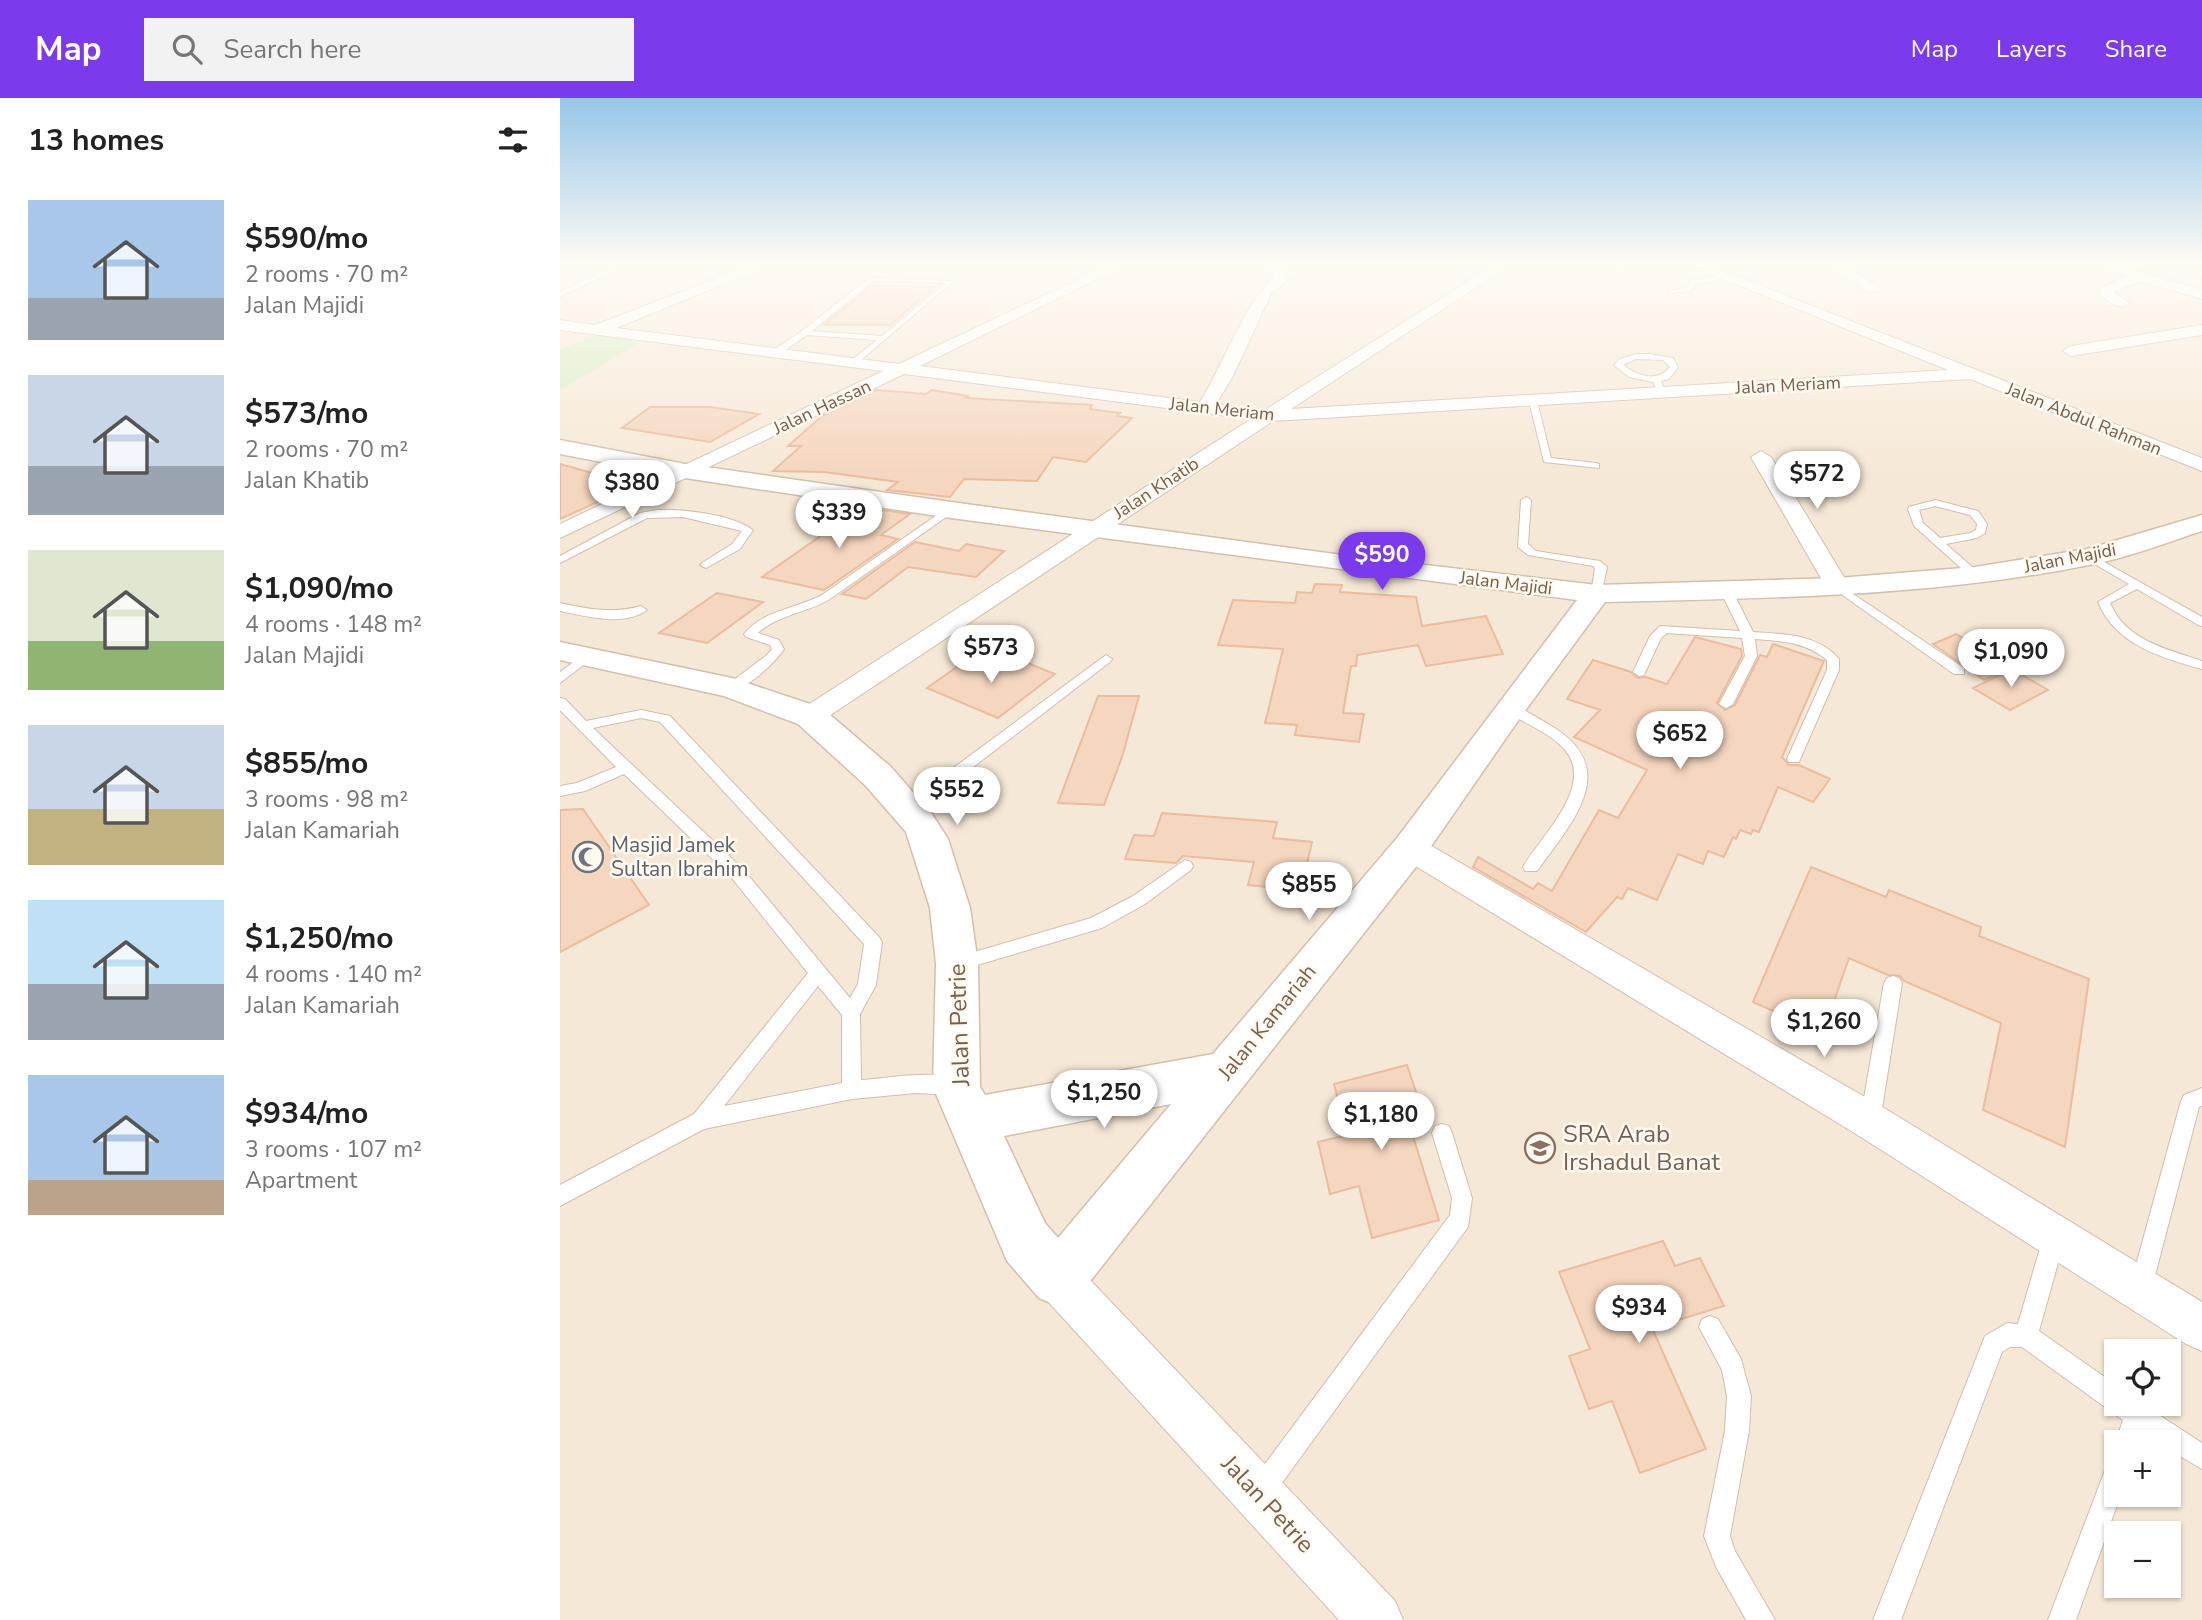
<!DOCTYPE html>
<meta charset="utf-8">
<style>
:root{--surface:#fff;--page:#f2f2f2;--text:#222;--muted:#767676;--accent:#7c3aed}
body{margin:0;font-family:"Nunito Sans",sans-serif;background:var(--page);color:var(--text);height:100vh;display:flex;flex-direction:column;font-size:26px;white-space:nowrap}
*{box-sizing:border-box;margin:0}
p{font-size:23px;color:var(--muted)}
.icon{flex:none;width:38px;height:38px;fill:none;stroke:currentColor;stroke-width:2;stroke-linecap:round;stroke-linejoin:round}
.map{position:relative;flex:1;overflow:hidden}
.side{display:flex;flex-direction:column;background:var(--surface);width:560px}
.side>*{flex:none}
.buttons{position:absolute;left:1544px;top:1241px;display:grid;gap:14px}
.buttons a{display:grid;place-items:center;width:77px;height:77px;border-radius:0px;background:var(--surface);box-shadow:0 2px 5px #0004;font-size:35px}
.price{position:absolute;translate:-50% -60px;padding:0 16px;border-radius:24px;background:#fff;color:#222;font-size:23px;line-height:46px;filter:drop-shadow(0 2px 4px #0008)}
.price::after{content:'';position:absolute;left:50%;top:42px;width:21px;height:16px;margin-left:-10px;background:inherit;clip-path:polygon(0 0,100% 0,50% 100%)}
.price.active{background:var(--accent);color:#fff}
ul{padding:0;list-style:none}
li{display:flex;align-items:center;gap:21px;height:175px;padding:0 28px}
li span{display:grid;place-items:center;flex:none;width:196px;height:140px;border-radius:0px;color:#555}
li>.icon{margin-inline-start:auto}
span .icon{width:84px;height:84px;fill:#fffc;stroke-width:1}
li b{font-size:30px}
h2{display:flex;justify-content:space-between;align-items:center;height:84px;padding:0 28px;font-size:30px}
header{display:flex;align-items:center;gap:42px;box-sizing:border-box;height:98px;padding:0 35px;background:var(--accent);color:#fff}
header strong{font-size:33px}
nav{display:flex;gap:38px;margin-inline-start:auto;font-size:24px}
.search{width:490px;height:63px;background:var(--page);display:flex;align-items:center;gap:18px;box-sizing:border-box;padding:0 24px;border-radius:0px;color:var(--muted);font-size:26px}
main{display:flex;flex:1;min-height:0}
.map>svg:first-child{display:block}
</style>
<header>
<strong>Map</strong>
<div class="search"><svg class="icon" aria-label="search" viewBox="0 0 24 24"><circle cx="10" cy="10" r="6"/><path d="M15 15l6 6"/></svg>Search here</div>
<nav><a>Map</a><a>Layers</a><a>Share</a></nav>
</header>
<main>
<section class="side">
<h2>13 homes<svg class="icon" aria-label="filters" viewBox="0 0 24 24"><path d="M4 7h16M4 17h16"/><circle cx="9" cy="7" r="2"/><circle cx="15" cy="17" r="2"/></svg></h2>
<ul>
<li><span style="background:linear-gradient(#a9c7e8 70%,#9aa5b1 0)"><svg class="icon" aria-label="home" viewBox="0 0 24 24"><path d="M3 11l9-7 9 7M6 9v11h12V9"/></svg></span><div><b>$590/mo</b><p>2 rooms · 70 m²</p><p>Jalan Majidi</p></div></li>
<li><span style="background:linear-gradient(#c9d6e8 65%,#9aa5b1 0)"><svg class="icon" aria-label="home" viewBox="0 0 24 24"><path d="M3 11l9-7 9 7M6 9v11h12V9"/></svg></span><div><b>$573/mo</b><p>2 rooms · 70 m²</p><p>Jalan Khatib</p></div></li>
<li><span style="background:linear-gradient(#dfe7d0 65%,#8fb573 0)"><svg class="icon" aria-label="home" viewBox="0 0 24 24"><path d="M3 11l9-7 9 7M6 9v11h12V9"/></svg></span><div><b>$1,090/mo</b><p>4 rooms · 148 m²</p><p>Jalan Majidi</p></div></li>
<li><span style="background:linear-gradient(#c9d6e8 60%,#c2b280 0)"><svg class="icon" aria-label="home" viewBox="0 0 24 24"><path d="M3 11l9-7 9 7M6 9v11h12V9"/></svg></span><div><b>$855/mo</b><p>3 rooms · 98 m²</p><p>Jalan Kamariah</p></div></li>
<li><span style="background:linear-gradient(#bfe0f5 60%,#9aa5b1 0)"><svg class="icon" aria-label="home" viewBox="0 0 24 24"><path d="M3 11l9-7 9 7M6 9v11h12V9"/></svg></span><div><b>$1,250/mo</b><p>4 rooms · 140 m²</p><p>Jalan Kamariah</p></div></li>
<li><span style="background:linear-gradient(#a9c7e8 75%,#b9a48a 0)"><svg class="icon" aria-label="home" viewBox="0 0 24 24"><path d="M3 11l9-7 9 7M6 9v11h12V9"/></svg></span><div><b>$934/mo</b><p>3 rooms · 107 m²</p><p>Apartment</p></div></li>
</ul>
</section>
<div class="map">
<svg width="1642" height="1522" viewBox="0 0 1642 1522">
<rect width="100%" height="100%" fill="#fef6e9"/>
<path fill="#f6e8d6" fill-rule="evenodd" d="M0,166H1642V1522H0ZM1556,1253H1608V1306H1556ZM1556,1344H1608V1396H1556ZM1556,1435H1608V1488H1556Z"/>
<path fill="#d4edc5" d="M36,237L81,244L0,292V252Z"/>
<path fill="#f5d6bf" stroke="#e9bd9e" stroke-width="2" d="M311,188L375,189L330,227H264Z
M316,292L366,296L372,292L408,298L405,300L532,307L530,311L560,315L557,318L572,320L526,364L493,359L477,383L404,381L390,399L327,392L338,384L264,374L213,373L241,348H228L262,318Z
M90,309H150L199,316L150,344L62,330Z
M0,366L75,387L0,421Z
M302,409L350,416L321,437L338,441L264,492L202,479Z
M355,444L399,453L406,446L444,453L416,479L348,469L306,501L282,496Z
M755,486L782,487L780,494L856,499L862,528L926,518L943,556L866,568L858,547L797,557L796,568H791L783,615L804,616L799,644L735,637L737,627L705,625L723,551L658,547L673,502L735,505L737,494L752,495Z
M157,495L203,504L147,545L99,535Z
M1396,536L1453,568L1424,582L1373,546Z
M1135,539L1181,551L1182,558L1157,605L1165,612L1175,607L1200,557L1207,559L1213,546L1264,563L1222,659L1229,667H1239L1270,681L1253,704L1218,689L1199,734L1193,732L1191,736L1180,732L1176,741L1173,739L1164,759L1148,753L1143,766L1118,756L1097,802L1068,790L1062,801L1057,799L1026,834L913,769L918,759L973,791L978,785L992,793L1039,712L1058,720L1087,672L1014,639L1040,612L1007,601L1033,562L1071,574L1078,580L1086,579L1107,586Z
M411,559L438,570L447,564L459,569L465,564L495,576L438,620L367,590Z
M1452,571L1488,592L1450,612L1413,590Z
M538,598H579L562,659L544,707L498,705Z
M23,711L89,807L0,854V712Z
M602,715L717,724L713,740L752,744L741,792L688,787L694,764L623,758L616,765L565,761L574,737L594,738Z
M1251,769L1326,799L1329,792L1421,829L1419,838L1529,881L1505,1049L1423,1012L1441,925L1344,883L1340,878L1328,877L1289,860L1263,935L1193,904Z
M847,967L864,1018L848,1022L879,1122L812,1140L799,1088L770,1096L758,1044L787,1037L774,986Z
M1103,1143L1115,1168L1140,1160L1164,1208L1092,1230L1146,1351L1080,1375L1052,1303L1029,1311L1009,1258L1030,1251L999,1174Z"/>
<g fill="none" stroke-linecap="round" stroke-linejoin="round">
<g stroke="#d1bead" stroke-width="2">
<path id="lane" d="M59,166H67L0,199V194Z
M1084,166H1097L1052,176L1049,174Z
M0,168L4,169L5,170L0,173Z
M1165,177L1167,180L1135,186L1131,193L1112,195L1108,193L1126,190L1130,183Z
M309,180L394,183L295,267L288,265L317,242L247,237L218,257H212V253L242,233ZM313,183L385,185L322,238L252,233Z
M1076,256H1090L1113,260L1118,269L1109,281L1101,283L1106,297H1100L1093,284L1069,279L1054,267L1060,261ZM1076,261L1103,262L1110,269C1097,285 1078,278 1063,267Z
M973,300L977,303L991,360L1036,365L1039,366V370L984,364L969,303Z
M966,399L971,402L968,446L976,453L1040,463L1047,469L1041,498H1033L1031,496L1035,470L1033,468L968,457L958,449L961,402Z
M1375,402L1418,413L1427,426L1425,435L1417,440L1386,446L1419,475V479H1411L1354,428L1348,411L1349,409ZM1375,408L1410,417L1417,426L1416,432L1410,435L1380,440L1363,425L1359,412Z
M387,410L396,412L270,501C247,515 217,517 198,535L219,542L224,551C216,564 182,596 167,593V587L207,557L212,551L210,547L186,539L184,536C203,512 236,511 262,497Z
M97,412C123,411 172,416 193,432L180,451L146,470L140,467L142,465L172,446L182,433L123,419L87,420L0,465V458L80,415Z
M1530,456L1642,519V528L1638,527L1577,491L1550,505C1566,543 1607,551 1642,563V571C1601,560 1555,546 1538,504L1569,486L1526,461V457Z
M1278,486L1404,570V576H1394L1274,491L1272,489Z
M1166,489L1172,492L1193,534C1223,536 1258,536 1279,561V572L1239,664H1229L1227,661L1267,572V562C1246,544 1221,543 1195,541L1197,558L1173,606L1166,610L1159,606L1185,558L1182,540L1107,535L1101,540L1084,577L1079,578L1073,574L1090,538L1100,528L1180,533L1160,492Z
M0,505C28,511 53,516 81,508L87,512C64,529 25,518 0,513Z
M26,555L32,559L30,562L0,585V574Z
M546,557L552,561L550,564L352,716H342L339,712L342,708Z
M0,600L5,601L26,623L81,612L110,618L319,839L322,844L316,887L300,916L301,982C332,980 372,971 402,982L405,988L402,994L395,997L356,995L292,1001L144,1031L0,1108V1087L134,1016L248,875L171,779L64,676L25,693L0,698V688L17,685L56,669L0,612ZM81,620L100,624L304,846L298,886L290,900L183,771L33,630ZM258,888L282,917V985L164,1008Z
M950,606C963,610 976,619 988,626C1064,669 1013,723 977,773H965L963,769C980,739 1037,687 1004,651C989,634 964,625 945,613L943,610Z
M625,762L631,764L633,768L631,772L585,806L542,830L397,873L391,871L388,866L391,861L397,859L531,820L573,798Z
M1333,878L1339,880L1342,885L1320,1023L1317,1030L1310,1032L1303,1030L1300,1023L1324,885L1327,880Z
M1642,990V1008L1639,1009L1592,1189L1589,1197L1581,1200L1573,1197L1570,1189L1621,1003L1624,997Z
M882,1026L889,1028L892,1035L912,1100L908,1129L711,1400L702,1404L693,1400L689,1391L693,1382L890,1117L892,1100L872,1035L875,1028Z
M1494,1129L1502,1132L1505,1140L1479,1233L1556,1287V1306H1582L1642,1345V1371L1608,1351V1344H1597L1583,1335L1580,1344H1556L1563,1322L1462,1249H1450L1442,1254L1341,1522H1313L1425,1238L1447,1225L1458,1226L1483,1140L1486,1132Z
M1150,1218L1158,1221L1181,1261L1191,1298L1189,1333L1170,1438L1175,1453L1215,1522H1186L1156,1469L1144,1438L1165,1333L1167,1298L1162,1272L1139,1229L1142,1221Z
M1556,1364V1396H1561L1516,1522H1488L1547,1367Z"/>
</g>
<g stroke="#d1bead" stroke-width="2">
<path id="street" d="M194,166H213L56,230L339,266L551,166H568L360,268L640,304C663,268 685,203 715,179L705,166H719L729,180L711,196L673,278L656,306L705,312L936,166H952L731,311L1388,272L1126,166H1145L1642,360V373L1410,281L713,323L260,624L250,627L240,624L236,618L240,612L691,321L344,276L0,440V426L323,273L0,232V222L35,227Z
M1266,166H1282L1320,190L1313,194L1308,193Z
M1533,166H1554L1642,192V201L1580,183L1553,194L1570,205L1563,209C1551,206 1544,203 1538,192L1566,178Z
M1642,227V237L1511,258L1503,253L1511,248Z
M1201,353L1211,359L1290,489L1286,494H1270L1266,489L1191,359Z
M850,739L861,742L1324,1010L1642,1204V1253L1626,1246L1296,1036L839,758L834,750L839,742Z
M498,1159L514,1165L835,1503L843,1522H779L482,1197L476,1181L482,1165Z"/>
</g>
<g stroke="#d4bfaa" stroke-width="3">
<path id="secondary" d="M0,342L125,366L391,404L797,459L1037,487L1278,480L1415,469L1527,451L1642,417V433C1605,445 1567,460 1529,467C1370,499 1207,500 1045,504L962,617L863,760L517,1200L498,1208L479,1200L447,1163L373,989L376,866L370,810L346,734L305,687L238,626L164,598L0,562V544L172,580L262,610L331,669L372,716L388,741L410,810L418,866L420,989L425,997L653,956L837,740L1017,502L391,420L125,380L0,356ZM611,1006L498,1140L485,1125L444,1038Z"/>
</g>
<use href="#lane" fill="#fff" fill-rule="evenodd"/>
<use href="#street" fill="#fff" fill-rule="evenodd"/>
<use href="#secondary" fill="#fff" fill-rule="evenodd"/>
</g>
<linearGradient id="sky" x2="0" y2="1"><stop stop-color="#96c6e8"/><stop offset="0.44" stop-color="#fffbf5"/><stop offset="1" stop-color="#fffbf5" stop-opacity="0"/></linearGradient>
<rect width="1642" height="379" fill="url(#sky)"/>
<defs>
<g id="mosque-ring" transform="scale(1.575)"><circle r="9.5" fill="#fffaf0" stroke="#6b7280" stroke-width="1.5"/><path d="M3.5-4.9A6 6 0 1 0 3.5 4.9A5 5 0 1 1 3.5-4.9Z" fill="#6b7280"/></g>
<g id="school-ring" transform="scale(1.575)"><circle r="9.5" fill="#fffaf0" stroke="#8d6e63" stroke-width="1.5"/><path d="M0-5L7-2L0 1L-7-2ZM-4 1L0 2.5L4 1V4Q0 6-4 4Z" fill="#8d6e63"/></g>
</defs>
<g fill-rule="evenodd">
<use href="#mosque-ring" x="28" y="759"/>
<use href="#school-ring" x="980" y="1050"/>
</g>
<g text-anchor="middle" stroke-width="5" stroke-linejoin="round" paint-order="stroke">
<g font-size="18" fill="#7a5d4a" stroke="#fffaf0">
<text transform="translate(1228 287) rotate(-3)" y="6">Jalan Meriam</text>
<text transform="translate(262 309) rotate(-25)" y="6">Jalan Hassan</text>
<text transform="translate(662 311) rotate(6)" y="6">Jalan Meriam</text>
<text transform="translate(1524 321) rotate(22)" y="6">Jalan Abdul Rahman</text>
<text transform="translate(596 390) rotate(-33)" y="6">Jalan Khatib</text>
<text transform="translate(1510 460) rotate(-11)" y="6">Jalan Majidi</text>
<text transform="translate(946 485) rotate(7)" y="6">Jalan Majidi</text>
</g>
<g font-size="21" fill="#5b616d" stroke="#fffaf0" text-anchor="start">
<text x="51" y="754">Masjid Jamek<tspan x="51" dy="24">Sultan Ibrahim</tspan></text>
</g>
<g font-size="21" fill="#7a5d4a" stroke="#fffaf0">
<text transform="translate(707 924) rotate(-51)" y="7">Jalan Kamariah</text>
</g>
<g font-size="24" fill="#7a5d4a" stroke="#fffaf0">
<text transform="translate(399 927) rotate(-92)" y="8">Jalan Petrie</text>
<text transform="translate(708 1406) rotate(47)" y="8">Jalan Petrie</text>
</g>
<g font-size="24" fill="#785e54" stroke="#fffaf0" text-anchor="start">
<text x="1003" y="1044">SRA Arab<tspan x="1003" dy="28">Irshadul Banat</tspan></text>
</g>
</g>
</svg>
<div class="buttons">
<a><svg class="icon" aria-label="locate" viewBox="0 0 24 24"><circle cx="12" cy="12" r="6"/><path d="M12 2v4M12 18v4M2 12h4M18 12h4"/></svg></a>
<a>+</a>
<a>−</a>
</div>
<b class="price" style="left:1257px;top:413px">$572</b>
<b class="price" style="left:72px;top:422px">$380</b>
<b class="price" style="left:279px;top:452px">$339</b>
<b class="price active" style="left:822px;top:494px">$590</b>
<b class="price" style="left:431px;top:587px">$573</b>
<b class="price" style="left:1451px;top:591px">$1,090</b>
<b class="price" style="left:1120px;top:673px">$652</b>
<b class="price" style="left:397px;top:729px">$552</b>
<b class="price" style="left:749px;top:824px">$855</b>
<b class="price" style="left:1264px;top:961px">$1,260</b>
<b class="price" style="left:544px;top:1032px">$1,250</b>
<b class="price" style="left:821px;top:1054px">$1,180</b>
<b class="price" style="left:1079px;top:1247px">$934</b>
</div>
</main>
